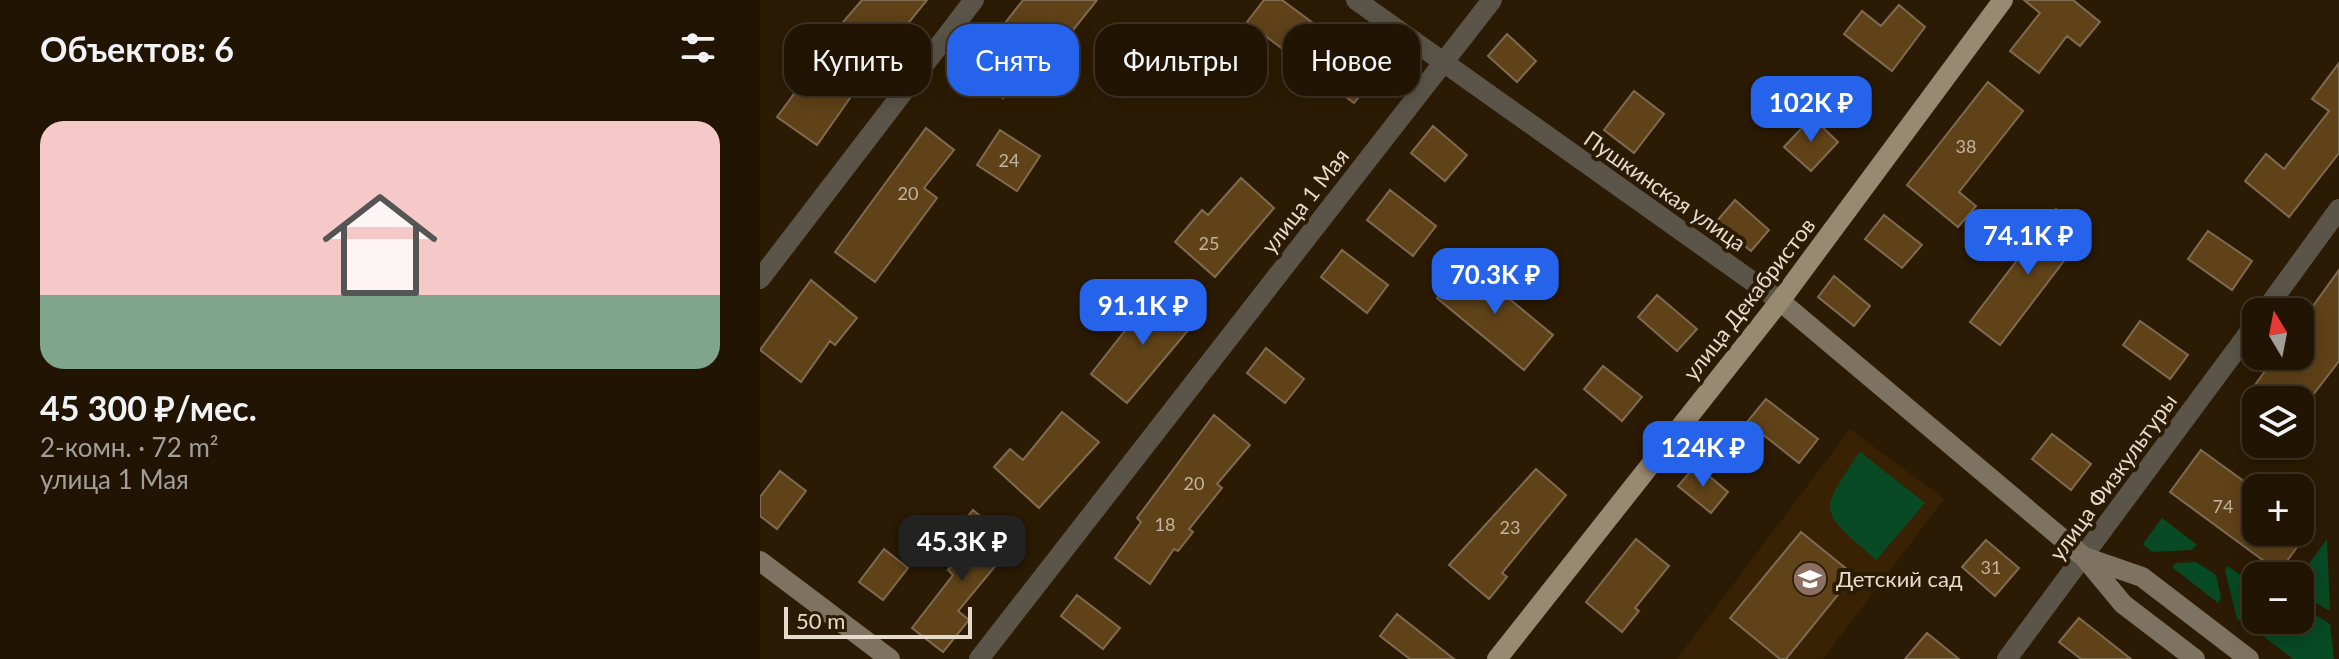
<!DOCTYPE html>
<html lang="ru">
<meta charset="utf-8">
<style>
:root{--surface:#211403;--page:#2d2112;--text:#f1f3f6;--muted:#a29e9a;--line:#3e3325;--accent:#2563eb}
body{margin:0;font-family:Lato,sans-serif;background:var(--page);color:var(--text);height:100vh;display:flex;flex-direction:column;font-size:30px;white-space:nowrap}
*{box-sizing:border-box;margin:0}
p{font-size:26px;color:var(--muted)}
.icon{flex:none;width:44px;height:44px;fill:none;stroke:currentColor;stroke-width:2;stroke-linecap:round;stroke-linejoin:round}
.map{position:relative;flex:1;overflow:hidden}
.panel{display:flex;flex-direction:column;background:var(--surface);width:760px}
.panel>*{flex:none}
.top-card{position:absolute;left:24px;top:24px;width:760px;height:72px;display:flex;gap:16px}
.needle{width:52px;rotate:350deg}
.controls{position:absolute;left:1482px;top:298px;display:grid;gap:16px}
.controls a{display:grid;place-items:center;width:72px;height:72px;border-radius:16px;background:var(--surface);box-shadow:0 4px 20px #0003,0 0 0 2px var(--line);font-size:40px}
.scale{position:absolute;left:24px;bottom:20px;width:188px;box-sizing:border-box;padding-left:8px;border:4px solid #e5dacc;border-top:0;font-size:22px;line-height:28px;white-space:nowrap;color:#e5dacc;-webkit-text-stroke:6px #2c1b04;paint-order:stroke}
.price{position:absolute;translate:-50% -68px;padding:0 18px;border-radius:16px;background:var(--accent);color:#fff;font-size:26px;line-height:52px;filter:drop-shadow(0 2px 4px #0008)}
.price::after{content:'';position:absolute;left:50%;top:48px;width:24px;height:18px;margin-left:-12px;background:inherit;clip-path:polygon(0 0,100% 0,50% 100%)}
.price.current{background:#222;color:#fff}
ul{padding:0;list-style:none}
li{display:grid;align-content:center;gap:16px;height:424px;padding:0 40px}
li+li{border-top:2px solid var(--line)}
li span{display:grid;place-items:center;height:248px;border-radius:24px;color:#555}
li>.icon{margin-inline-start:auto}
span .icon{width:144px;height:144px;fill:#fffc;stroke-width:1}
li b{font-size:34px}
h2{display:flex;justify-content:space-between;align-items:center;height:96px;padding:0 40px;font-size:34px}
.chip{padding:0 28px;border-radius:24px;background:var(--surface);box-shadow:0 4px 20px #0003,0 0 0 2px var(--line);font-size:28px;line-height:72px}
.chip.current{background:var(--accent);color:#fff}
main{display:flex;flex:1;min-height:0}
.map>svg:first-child{display:block}
</style>
<main>
<section class="panel">
<h2>Объектов: 6<svg class="icon" aria-label="filters" viewBox="0 0 24 24"><path d="M4 7h16M4 17h16"/><circle cx="9" cy="7" r="2"/><circle cx="15" cy="17" r="2"/></svg></h2>
<ul>
<li><span style="background:linear-gradient(#f6c9c9 70%,#7fa58c 0)"><svg class="icon" aria-label="home" viewBox="0 0 24 24"><path d="M3 11l9-7 9 7M6 9v11h12V9"/></svg></span><div><b>45 300 ₽/мес.</b><p>2-комн. · 72 m²</p><p>улица 1 Мая</p></div></li>
</ul>
</section>
<div class="map">
<svg width="1579" height="659" viewBox="0 0 1579 659">
<rect width="100%" height="100%" fill="#2c1b04"/>
<path fill="#382203" d="M1090,429L1184,499L1063,659H917Z"/>
<path fill="#074a23" d="M1100,452L1165,503L1116,560C1060,510 1056,515 1100,452Z
M1402,518L1437,545L1431,550L1392,552L1383,544Z
M1567,539L1570,611L1540,594V576Z
M1436,562L1456,575L1461,598L1458,603L1412,567L1416,563Z
M1468,566L1496,587V612L1487,624L1477,619L1465,570Z
M1540,606L1570,624L1574,659H1533L1498,632L1507,620H1540Z"/>
<path fill="#5f4218" stroke="#7f6b52" stroke-width="2" d="M102,0H167L107,74L57,145L17,117L75,38L72,35Z
M263,0H337L290,59L279,50L243,98L208,71Z
M504,0H522L561,29L556,35L612,80L594,103L487,22Z
M1264,0H1313L1340,22L1320,46L1307,36L1279,73L1250,51L1280,13Z
M1139,5L1165,27L1132,71L1084,34L1102,11L1121,26Z
M747,34L776,61L757,82L728,56Z
M1579,63V153L1529,217L1485,181L1506,154L1524,169L1569,111L1552,99Z
M1228,82L1263,111L1199,192L1216,206L1198,227L1147,185Z
M874,91L904,114L874,153L844,130Z
M1052,117L1078,142L1051,171L1024,147Z
M673,126L707,155L685,181L651,153Z
M166,128L194,150L164,188L177,198L115,282L75,252Z
M240,130L280,156L257,191L217,165Z
M481,178L514,208L455,277L415,242L442,210L448,215Z
M630,190L676,226L653,256L607,220Z
M975,200L1009,230L991,251L956,222Z
M1296,209L1326,232L1240,345L1210,322Z
M1124,215L1162,245L1142,268L1105,239Z
M1448,231L1492,261L1472,290L1428,259Z
M582,250L628,285L607,313L561,277Z
M706,263L793,335L764,370L677,298Z
M1579,270V361L1549,400H1484L1516,356H1540V324Z
M1074,276L1110,306L1094,326L1058,297Z
M51,280L97,318L75,345L70,341L41,382L0,350Z
M397,290L435,322L367,403L331,374Z
M897,295L937,329L917,351L878,317Z
M1380,321L1428,355L1410,379L1363,345Z
M506,348L544,379L525,403L487,373Z
M843,366L882,397L862,421L824,389Z
M1006,399L1058,439L1039,463L987,422Z
M302,412L339,442L279,508L234,467L250,449L263,460Z
M454,415L490,445L457,484L462,488L429,529L433,532L418,551L414,549L390,584L355,558L381,522L377,518Z
M1292,434L1331,464L1311,490L1272,459Z
M1441,450L1496,490V532H1548L1519,572L1410,492Z
M936,465L968,492L951,513L918,486Z
M776,469L806,495L742,573L747,577L729,599L689,565Z
M20,471L46,491L17,529L0,516V497Z
M213,510L251,541L233,561L237,564L198,611L209,620L183,652L152,628L193,575L188,570L214,540L199,527Z
M1041,532L1094,575L1026,659H1020L970,618Z
M876,539L909,566L875,608L879,611L862,632L826,602Z
M1226,540L1259,568L1235,596L1202,567Z
M124,549L148,568L123,600L99,582Z
M317,595L360,628L343,649L301,616Z
M637,614L694,659H650L620,636Z
M1319,618L1371,659H1321L1299,642Z
M1167,633L1199,659H1145Z"/>
<g fill="none" stroke-linecap="round" stroke-linejoin="round">
<path stroke="#5b5549" stroke-width="20" d="M596,0L1020,301
M0,279L214,0
M1504,312L1579,209
M219,659L732,0
M1247,659L1496,323"/>
<path stroke="#7d7360" stroke-width="20" d="M1020,301L1324,557L1363,604L1435,659
M1327,558L1382,577L1489,659
M0,561L130,659"/>
<path stroke="#978a71" stroke-width="20" d="M737,659L1020,301L1243,0"/>
</g>
<defs>
<g id="school-disc" transform="scale(1.8)"><circle r="9.5" fill="#8d6e63" stroke="#2c1b04"/><path d="M0-5L7-2L0 1L-7-2ZM-4 1L0 2.5L4 1V4Q0 6-4 4Z" fill="#fff"/></g>
</defs>
<g fill-rule="evenodd">
<use href="#school-disc" x="1050" y="579"/>
</g>
<g text-anchor="middle" stroke-width="8" stroke-linejoin="round" paint-order="stroke">
<g font-size="18" fill="#c4b49f">
<text x="1206" y="153">38</text>
<text x="249" y="167">24</text>
<text x="148" y="200">20</text>
<text x="449" y="250">25</text>
<text x="434" y="490">20</text>
<text x="1463" y="513">74</text>
<text x="405" y="531">18</text>
<text x="750" y="534">23</text>
<text x="1231" y="574">31</text>
</g>
<g font-size="22" fill="#e5dacc" stroke="#2c1b04">
<text transform="translate(905 191) rotate(35)" y="8">Пушкинская улица</text>
<text transform="translate(545 201) rotate(-52)" y="8">улица 1 Мая</text>
<text transform="translate(989 299) rotate(-52)" y="8">улица Декабристов</text>
<text transform="translate(1353 477) rotate(-54)" y="8">улица Физкультуры</text>
</g>
<g font-size="22" fill="#e5dacc" stroke="#2c1b04" text-anchor="start">
<text x="1076" y="587">Детский сад</text>
</g>
</g>
</svg>
<div class="controls">
<a><svg class="needle" viewBox="-14 -14 28 28"><path d="M0-13l5 13h-10z" fill="#e53935"/><path d="M0 13l5-13h-10z" fill="#a29e9a"/></svg></a>
<a><svg class="icon" aria-label="layers" viewBox="0 0 24 24"><path d="M12 4l9 5-9 5-9-5zM3 14l9 5 9-5"/></svg></a>
<a>+</a>
<a>−</a>
</div>
<div class="scale">50 m</div>
<b class="price" style="left:1051px;top:144px">102K ₽</b>
<b class="price" style="left:1268px;top:277px">74.1K ₽</b>
<b class="price" style="left:735px;top:316px">70.3K ₽</b>
<b class="price" style="left:383px;top:347px">91.1K ₽</b>
<b class="price" style="left:943px;top:489px">124K ₽</b>
<b class="price current" style="left:202px;top:583px">45.3K ₽</b>
<div class="top-card">
<a class="chip">Купить</a>
<a class="chip current">Снять</a>
<a class="chip">Фильтры</a>
<a class="chip">Новое</a>
</div>
</div>
</main>
